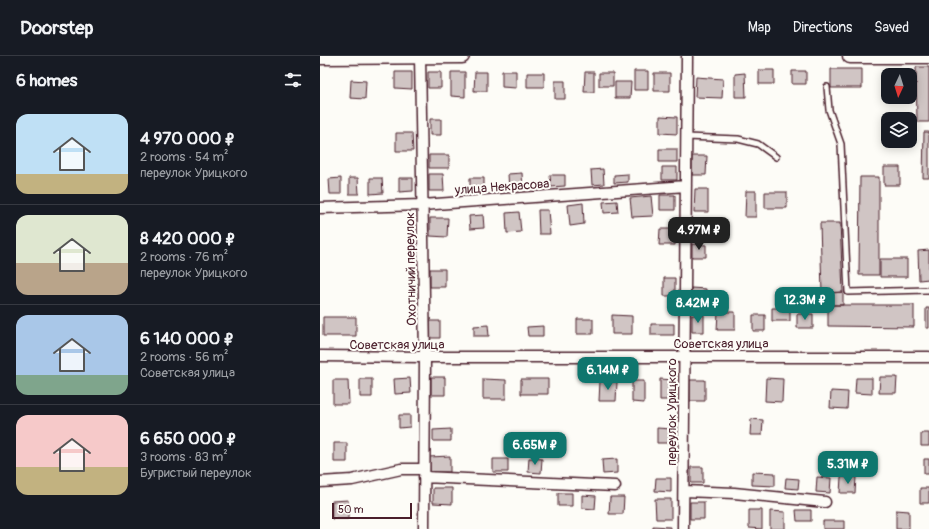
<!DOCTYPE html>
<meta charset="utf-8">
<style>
:root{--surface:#171b24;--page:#242831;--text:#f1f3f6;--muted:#9ea1a6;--line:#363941;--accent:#0f766e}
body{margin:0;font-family:Pangolin,sans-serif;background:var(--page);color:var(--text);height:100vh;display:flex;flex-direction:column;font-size:15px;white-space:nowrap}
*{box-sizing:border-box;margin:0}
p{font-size:13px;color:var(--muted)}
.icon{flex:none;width:22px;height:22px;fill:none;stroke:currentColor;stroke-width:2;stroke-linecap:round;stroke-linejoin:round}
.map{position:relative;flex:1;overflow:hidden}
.details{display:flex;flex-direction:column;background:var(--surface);width:320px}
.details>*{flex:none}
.needle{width:26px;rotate:184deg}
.tools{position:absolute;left:561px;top:12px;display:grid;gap:8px}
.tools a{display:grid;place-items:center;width:36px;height:36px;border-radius:8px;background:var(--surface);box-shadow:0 2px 10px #0003;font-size:20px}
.scale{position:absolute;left:12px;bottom:10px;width:80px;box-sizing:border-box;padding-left:4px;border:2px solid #4a1f2b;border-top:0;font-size:11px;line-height:14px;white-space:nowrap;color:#4a1f2b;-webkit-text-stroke:3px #fdfcf7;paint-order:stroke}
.price{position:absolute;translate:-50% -34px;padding:0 9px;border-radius:8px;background:var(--accent);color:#fff;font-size:13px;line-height:26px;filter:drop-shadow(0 1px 2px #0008)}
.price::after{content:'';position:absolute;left:50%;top:24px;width:12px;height:9px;margin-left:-6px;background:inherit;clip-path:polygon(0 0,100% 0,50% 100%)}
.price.current{background:#222;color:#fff}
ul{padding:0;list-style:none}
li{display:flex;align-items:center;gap:12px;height:100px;padding:0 16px}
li+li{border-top:1px solid var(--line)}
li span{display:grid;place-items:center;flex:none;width:112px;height:80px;border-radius:12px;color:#555}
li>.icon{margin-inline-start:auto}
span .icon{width:48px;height:48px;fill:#fffc;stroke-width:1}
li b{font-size:17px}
h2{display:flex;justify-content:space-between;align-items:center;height:48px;padding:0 16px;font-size:17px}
header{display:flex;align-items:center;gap:24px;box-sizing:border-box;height:56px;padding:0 20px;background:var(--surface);border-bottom:1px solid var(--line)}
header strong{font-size:19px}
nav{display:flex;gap:22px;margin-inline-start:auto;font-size:14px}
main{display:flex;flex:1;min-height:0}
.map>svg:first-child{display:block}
</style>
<header>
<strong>Doorstep</strong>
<nav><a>Map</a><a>Directions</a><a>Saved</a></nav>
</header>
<main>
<section class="details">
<h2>6 homes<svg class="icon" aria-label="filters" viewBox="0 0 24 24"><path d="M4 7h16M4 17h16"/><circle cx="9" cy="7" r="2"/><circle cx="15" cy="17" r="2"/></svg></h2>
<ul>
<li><span style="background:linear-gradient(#bfe0f5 75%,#c2b280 0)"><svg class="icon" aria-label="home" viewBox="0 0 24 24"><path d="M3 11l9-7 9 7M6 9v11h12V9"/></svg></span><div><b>4 970 000 ₽</b><p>2 rooms · 54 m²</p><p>переулок Урицкого</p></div></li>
<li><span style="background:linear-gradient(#dfe7d0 60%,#b9a48a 0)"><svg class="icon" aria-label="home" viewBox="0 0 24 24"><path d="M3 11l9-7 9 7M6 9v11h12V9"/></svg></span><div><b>8 420 000 ₽</b><p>2 rooms · 76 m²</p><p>переулок Урицкого</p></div></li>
<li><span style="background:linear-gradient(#a9c7e8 75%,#7fa58c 0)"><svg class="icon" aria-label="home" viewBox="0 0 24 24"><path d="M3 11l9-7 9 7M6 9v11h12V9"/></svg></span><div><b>6 140 000 ₽</b><p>2 rooms · 56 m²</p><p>Советская улица</p></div></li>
<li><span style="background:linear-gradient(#f6c9c9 65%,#c2b280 0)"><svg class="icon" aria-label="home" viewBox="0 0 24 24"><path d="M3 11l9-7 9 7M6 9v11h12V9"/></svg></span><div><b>6 650 000 ₽</b><p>3 rooms · 83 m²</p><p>Бугристый переулок</p></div></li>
</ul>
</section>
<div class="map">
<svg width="609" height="473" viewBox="0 0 609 473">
<rect width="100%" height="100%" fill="#fdfcf7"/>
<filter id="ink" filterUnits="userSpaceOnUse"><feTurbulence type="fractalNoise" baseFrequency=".025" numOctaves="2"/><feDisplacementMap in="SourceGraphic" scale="8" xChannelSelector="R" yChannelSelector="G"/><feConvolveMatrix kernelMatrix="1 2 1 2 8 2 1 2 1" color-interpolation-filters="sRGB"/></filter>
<g filter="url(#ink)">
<path fill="#d0c5c4" stroke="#4a1f2b" d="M596,11H609V66H597Z
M511,13H542V32H511Z
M439,14H454V28H439Z
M182,15H196V32L182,31Z
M314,15H328V34H314Z
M472,15H486V28H472Z
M75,16H92V33L75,32Z
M108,16H121V32H108Z
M131,16H145V41L131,40Z
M155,16H167V35H154Z
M265,16H274V36H264Z
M207,17H224V31H207Z
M279,17H293V30H279Z
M334,17H350V35H334Z
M425,17L426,41H415V18Z
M376,21L403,23L402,42L375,41Z
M31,24L46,25L45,43L30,42Z
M235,25H245V43H235Z
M295,26H311L310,42H295Z
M340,60L357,61V78L340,77Z
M110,63H121V79H110Z
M604,76H609V122H603Z
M76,77H92L93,95H76Z
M339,93H357V106H339Z
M109,99H129V112H109Z
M372,100H387L386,119H372Z
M342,111H357V124H342Z
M564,111H580V129H564Z
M283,113L284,128L272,129L271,114Z
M202,117L203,134H189L188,118Z
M109,118H123L124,135H109Z
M308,118V126L294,127V119Z
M230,119H245V130L231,131Z
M540,121H559V219H539Z
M21,122V138H10L9,123Z
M29,122H38L39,138H29Z
M50,122H62L63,137L50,138Z
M79,122H93V135L79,136Z
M150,122H164V135H150Z
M375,133H388V156H374Z
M426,135H436V161H425Z
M445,136H467V152H445Z
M340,139H355V154H340Z
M331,140L333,160L312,161L310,142Z
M297,145L298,156L284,157L283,146Z
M263,147L264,168L250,170L248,149Z
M218,154H228L230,178H219Z
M199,156L201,176L187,177L186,157Z
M163,159L164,172L150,173L149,160Z
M110,162H128L127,181L110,180Z
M371,164L394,165V180L371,179Z
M500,167H520L523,236L502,237Z
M340,173H356L355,189H339Z
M372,188L386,189V201H372Z
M609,194V223L599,224L598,195Z
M560,203H587V221H560Z
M110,213H125V231H110Z
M344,222H355V240H344Z
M371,232L386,233V245H371Z
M523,236V249H512V237Z
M508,249H594V271L508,270Z
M452,252H470V265H452Z
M606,252H609V272H606Z
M398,256H415V274H397Z
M477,258H493V272H477Z
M292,259L312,260V278H292Z
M372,259H384V276H372Z
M433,259H445V275H433Z
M3,261H36V280H3Z
M257,263H273V278H257Z
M110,265H120V282H110Z
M331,268H354V279H331Z
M168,269L169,280H154V270Z
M223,270V280H208L207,271Z
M111,321H125V339H111Z
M560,321H577L576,337H559Z
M90,322L91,337L75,338L74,323Z
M446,322L463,323L462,346L445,345Z
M536,322H552V338L535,337Z
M40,323H52V341H40Z
M163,323L186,324V343H163Z
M201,323H228V338H201Z
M340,323L354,324V344H340Z
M13,324H28L29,348H13Z
M370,324H385V345H370Z
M280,325L297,326L296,345H279Z
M312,325H324V347L312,346Z
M511,335L528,336L527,353L510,352Z
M79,359H90V371L79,372Z
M431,363L443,364L442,379H430Z
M337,372L352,373V387H337Z
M131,373V385H113V374Z
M601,377H609V390H601Z
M14,387H27V406H14Z
M130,400V416H110L109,401Z
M209,402L222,403L221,417L208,416Z
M173,403H188V416H173Z
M297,403V417L283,418L282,404Z
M604,403H609V418H604Z
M371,411H383V427H371Z
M432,416L455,417V430L432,429Z
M497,421L511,422L510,437L496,436Z
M521,421H536L535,437H520Z
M336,422H351V436L335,435Z
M466,422L479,423L478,433L465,432Z
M113,432H132V448L113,447Z
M600,432H609V447H600Z
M238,437H252V450H238Z
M262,439L276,440L275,453L262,452Z
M290,441H304L303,458H289Z
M335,443H351V463H336Z
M28,444V463H12V445Z
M370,446H384V463H370Z
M429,454H442V473L429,472Z
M476,454H491V465H477Z
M576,454L589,455V473H576Z
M450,455L465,456V473H450Z
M503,465H524V473H503Z
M333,470L350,471V473H333Z"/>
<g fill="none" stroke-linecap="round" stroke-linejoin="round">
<g stroke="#4a1f2b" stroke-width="8">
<path id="service" d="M507,31L509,54L521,88L528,236L609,234
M366,81L418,83L438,88L456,101"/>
</g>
<g stroke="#4a1f2b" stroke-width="13">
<path id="minor" d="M100,0L105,301L104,473
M0,152L102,149L366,130
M0,300L105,301H609
M104,421L295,430
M0,426L32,424L81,413H104
M364,435L414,437L505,446
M363,473L367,0"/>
</g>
<g stroke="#4a1f2b" stroke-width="17">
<path id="secondary" d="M530,0H609
M0,1L142,0"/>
</g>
<use href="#service" stroke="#fdfcf7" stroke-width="5"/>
<use href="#minor" stroke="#fdfcf7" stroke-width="10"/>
<use href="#secondary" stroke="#fdfcf7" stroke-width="14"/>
</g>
</g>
<g text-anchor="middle" stroke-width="4" stroke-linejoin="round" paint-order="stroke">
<g font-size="13" fill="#4a1f2b" stroke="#fdfcf7">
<text transform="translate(182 130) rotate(-4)" y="5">улица Некрасова</text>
<text transform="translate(90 213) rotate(-91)" y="5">Охотничий переулок</text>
<text x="401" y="292">Советская улица</text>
<text x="77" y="293">Советская улица</text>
<text transform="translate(351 356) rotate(-90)" y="5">переулок Урицкого</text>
</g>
</g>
</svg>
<div class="tools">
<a><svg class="needle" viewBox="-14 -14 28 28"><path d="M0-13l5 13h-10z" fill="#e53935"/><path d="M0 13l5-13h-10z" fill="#9ea1a6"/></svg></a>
<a><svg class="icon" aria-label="layers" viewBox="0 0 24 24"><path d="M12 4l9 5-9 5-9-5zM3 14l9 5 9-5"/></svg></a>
</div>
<div class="scale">50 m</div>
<b class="price current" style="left:379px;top:195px">4.97M ₽</b>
<b class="price" style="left:485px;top:265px">12.3M ₽</b>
<b class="price" style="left:378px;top:268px">8.42M ₽</b>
<b class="price" style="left:288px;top:335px">6.14M ₽</b>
<b class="price" style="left:215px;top:410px">6.65M ₽</b>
<b class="price" style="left:528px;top:429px">5.31M ₽</b>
</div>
</main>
